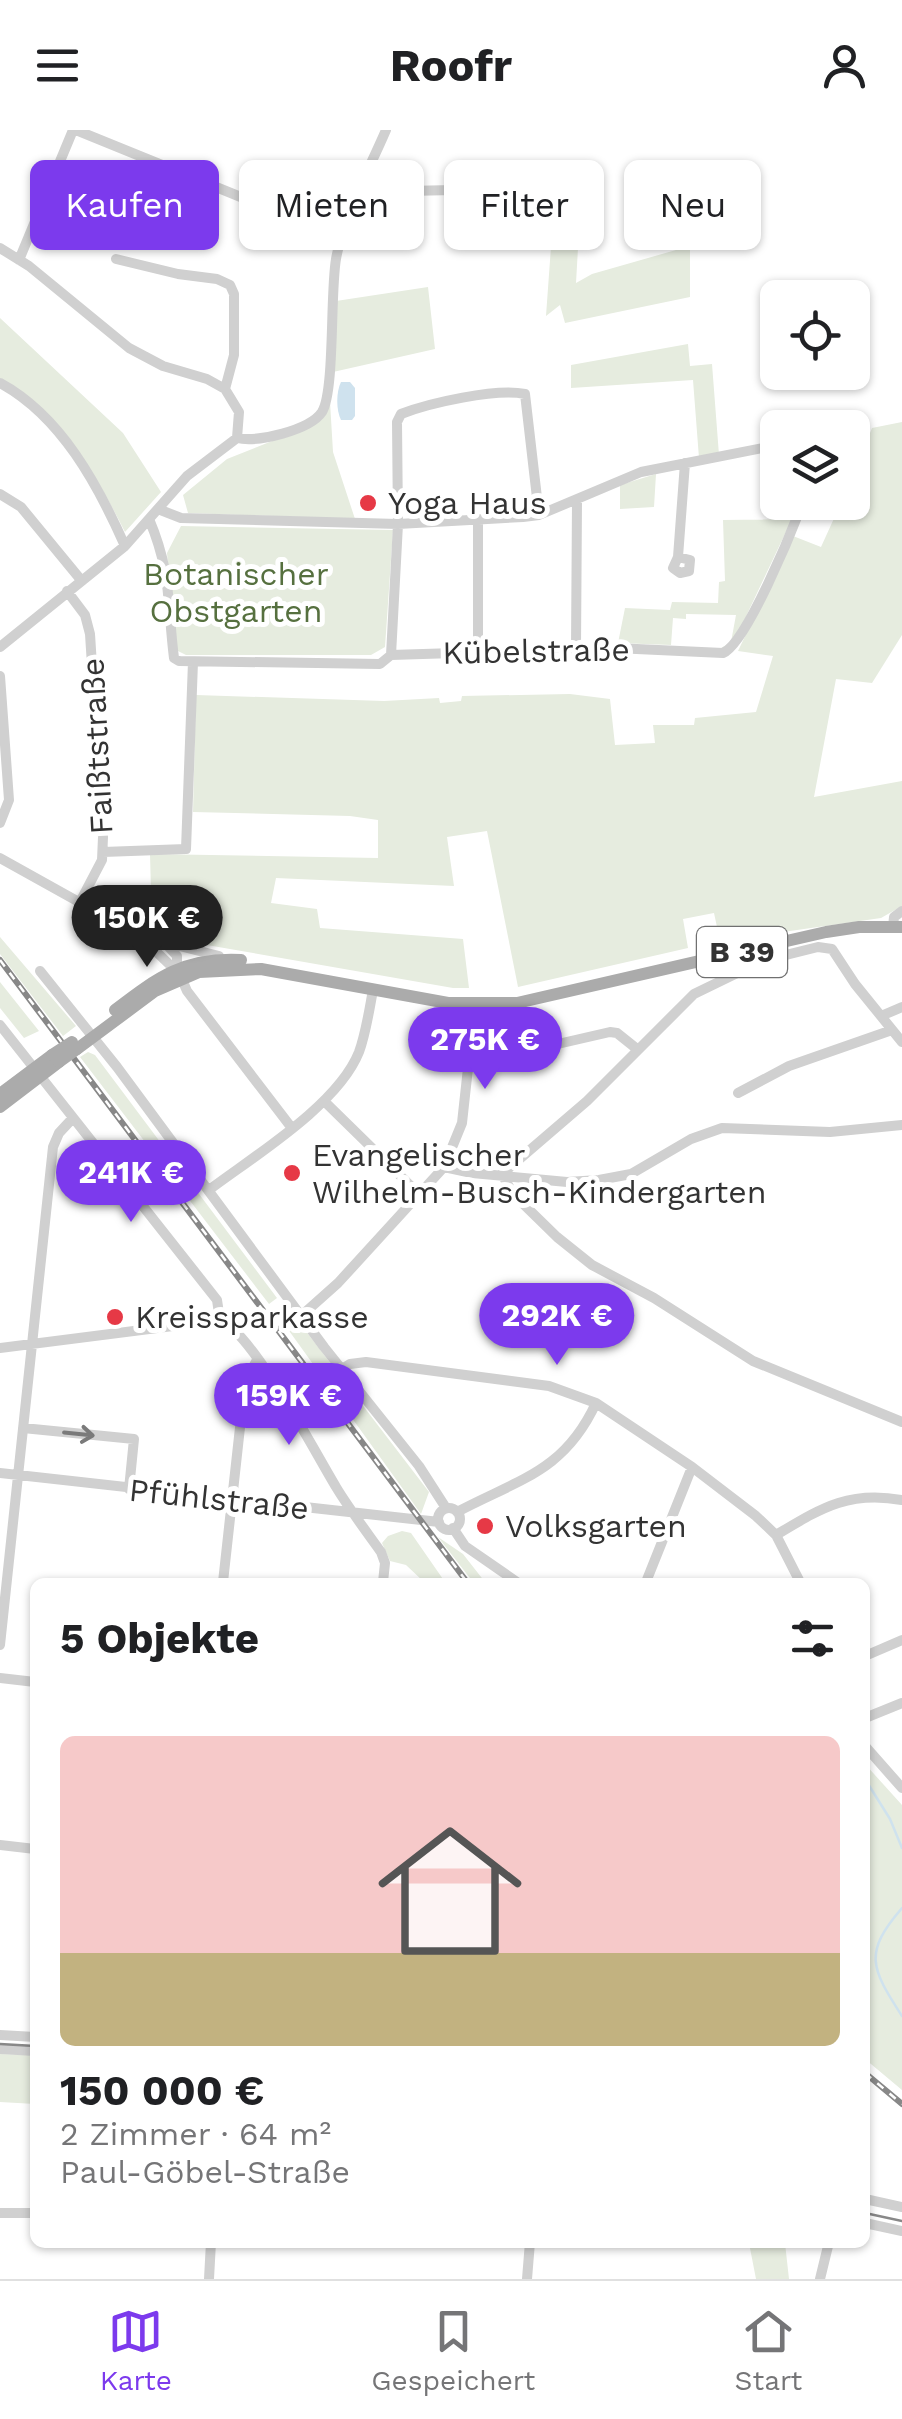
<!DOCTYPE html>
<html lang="de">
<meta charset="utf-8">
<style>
:root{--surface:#fff;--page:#f2f2f2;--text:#202124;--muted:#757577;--line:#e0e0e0;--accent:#7c3aed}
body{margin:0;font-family:"Work Sans",sans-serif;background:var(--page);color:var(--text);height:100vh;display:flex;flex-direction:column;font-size:38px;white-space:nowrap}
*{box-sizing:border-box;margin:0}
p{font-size:32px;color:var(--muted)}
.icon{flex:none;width:55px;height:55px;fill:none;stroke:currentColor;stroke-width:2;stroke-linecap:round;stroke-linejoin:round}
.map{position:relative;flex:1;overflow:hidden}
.side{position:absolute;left:30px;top:1448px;width:840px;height:670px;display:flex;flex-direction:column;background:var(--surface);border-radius:15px;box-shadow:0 2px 8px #0004}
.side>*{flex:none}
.banner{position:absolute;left:30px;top:30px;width:842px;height:90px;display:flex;gap:20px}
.fabs{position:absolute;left:760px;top:150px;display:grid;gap:20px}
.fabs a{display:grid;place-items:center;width:110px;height:110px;border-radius:15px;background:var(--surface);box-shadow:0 2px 8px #0004;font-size:50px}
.price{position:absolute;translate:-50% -85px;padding:0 22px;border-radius:35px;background:var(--accent);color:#fff;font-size:32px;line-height:65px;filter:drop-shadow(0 2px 5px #0008)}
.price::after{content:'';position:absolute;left:50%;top:60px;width:30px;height:22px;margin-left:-15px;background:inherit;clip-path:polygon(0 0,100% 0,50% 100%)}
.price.selected{background:#222;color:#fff}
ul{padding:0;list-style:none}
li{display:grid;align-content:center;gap:20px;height:530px;padding:0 30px}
li span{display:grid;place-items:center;height:310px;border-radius:15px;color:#555}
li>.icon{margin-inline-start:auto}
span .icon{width:180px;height:180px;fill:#fffc;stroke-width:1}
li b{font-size:42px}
h2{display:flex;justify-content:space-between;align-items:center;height:120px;padding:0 30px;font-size:42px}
.chip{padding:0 35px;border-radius:15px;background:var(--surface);box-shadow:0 2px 8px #0004;font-size:35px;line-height:90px}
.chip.selected{background:var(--accent);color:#fff}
header{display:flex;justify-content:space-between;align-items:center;height:130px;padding:0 30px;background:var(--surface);font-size:45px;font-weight:700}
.menu{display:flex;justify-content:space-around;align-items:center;height:140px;border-top:2px solid var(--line);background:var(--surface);font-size:28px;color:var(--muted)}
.menu a{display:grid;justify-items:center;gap:5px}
.menu .selected{color:var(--accent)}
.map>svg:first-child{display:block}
</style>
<header><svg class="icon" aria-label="menu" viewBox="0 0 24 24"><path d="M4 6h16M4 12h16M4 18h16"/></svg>Roofr<svg class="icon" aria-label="person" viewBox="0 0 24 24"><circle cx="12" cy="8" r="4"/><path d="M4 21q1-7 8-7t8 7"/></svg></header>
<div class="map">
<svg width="902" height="2149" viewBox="0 0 902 2149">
<rect width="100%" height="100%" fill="#fff"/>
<path fill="#e6ecdf" d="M326,46L356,60L341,89L311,78Z
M580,83L576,153L592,144L690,116V167L565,193L560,175L546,186L553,89Z
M428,157L435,219L333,242L336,171Z
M0,188L123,303L161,362L125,402C92,337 63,288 0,248Z
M688,214L690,236L712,234L719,325L699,328L693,250L571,258V235Z
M330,272L333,322L355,389L188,383L183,365L227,329L307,297Z
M902,292V505L872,553L836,549L814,667L902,651V776L881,788L720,811L714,783L683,789L688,818L518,857L487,701L447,707L454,756L276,748L271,773L317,779L320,798L463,809L469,858H453L201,814L194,808L181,812L149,801L166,769L151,761L150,724L378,728V690L350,686L193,682L196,565L384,571L439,568L440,573L461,571L462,566L570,564L610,569L615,615L655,613L653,595H694L695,588L756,582L773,526L738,521L793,406L821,417L841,373L852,372L853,346L872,298Z
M656,344L654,377L620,379V355Z
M792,389L732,516L718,520L731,512L736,485L686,484V489L673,488L671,515L618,513L625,478L670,480L672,472L718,473L719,452L725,451L723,390Z
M181,396L393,400L385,517L371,525H186L176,520L167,423Z
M0,807L76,896L63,906L0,824Z
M0,852L39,901L24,908L0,878Z
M88,922L95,925L277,1168L269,1174L80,927Z
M292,1183L429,1362L421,1384L282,1191Z
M402,1401L411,1403L445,1452H424L406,1435L390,1431L382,1413L388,1406Z
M438,1407L463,1424L485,1452H473Z
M865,1634L902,1675V1960L865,1929Z
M0,1924L35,1925V1974L0,1972Z
M749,2113H785L789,2149H756Z"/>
<path fill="#cfe2ee" d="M341,252H350L355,258V286L352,290H341C336,280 336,262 341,252Z"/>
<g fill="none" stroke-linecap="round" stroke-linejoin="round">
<path stroke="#cfe2ee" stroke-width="2.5" d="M865,1649L890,1689L902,1718
M902,1778C863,1823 871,1838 902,1886"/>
<path stroke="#d0d0d0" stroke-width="10" d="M76,0L253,72L306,84L344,98
M359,62L454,60L462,65
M0,118L29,136L129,218L163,236L207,249L225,259L239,282L237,308
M116,129L178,144L217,149L230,155L234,164V225L225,259
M19,130L73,0
M0,253C61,286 98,355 125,416
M237,308C257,313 310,300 322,282C335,261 330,163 336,129C344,84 368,42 386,0
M0,364L21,377L81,450
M158,379L181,388L398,394L523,387L539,385L641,342L778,315
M149,389C172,443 167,473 174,528L179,531L380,534L391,525L615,518L723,523C746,514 792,401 803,372
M678,427L690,430L689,441L680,443L673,438L678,427L685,333
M67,461L85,485L90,504L103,707L102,730L80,772
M0,517L125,416L187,346L237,308
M576,518L577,371
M478,522V389
M391,525L398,394L397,292L401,284C429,273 496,258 525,264L539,385
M0,546L9,670L0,693
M103,722L186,719L193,532
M0,728L140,806L219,826
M893,797L894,787L902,781
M144,810L170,835L177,838
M167,815L177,826V838L187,861L291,997
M40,841L117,937L324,1217L419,1336L446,1378
M881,886L902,877
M0,895L217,1170L220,1190
M470,919L523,922L610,902L617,903L637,919
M738,963L789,936L892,900
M325,972L420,1065
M444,1037L472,1043L567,1052L599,1050L631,1044L691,1009L722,998L830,1002L902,995
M502,1044L587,971L694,864L762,831L818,817L832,819L855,854L902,912
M502,1044L513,1064L557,1107L592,1135L654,1168L753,1231L902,1292
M209,1060C254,1026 338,975 359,922C366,903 369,881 373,860
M301,1186L338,1153L444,1037L462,993L475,874
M220,1190C252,1202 316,1324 336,1357C350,1380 366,1401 381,1422L385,1433L383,1452
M0,1218L220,1190
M342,1239L350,1234L366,1232L549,1256L596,1273L692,1337L756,1386L776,1405L800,1452
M23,1298L134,1309L129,1359
M0,1343L439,1392
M438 1389a11 11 0 1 1 22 0a11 11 0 1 1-22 0Z
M457,1382C519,1349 564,1342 596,1273
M453,1398L465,1416L517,1452
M776,1405C820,1379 848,1360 902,1370
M223,1452L245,1252L257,1230
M646,1452L692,1337
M0,1515L53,1017L59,1003L72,989
M865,1526L902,1510
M0,1548L35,1552
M865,1588L902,1573
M865,1616L902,1658
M0,1715L35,1719
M0,1905L35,1907
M0,1919L35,1921
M865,2069L902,2077
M0,2083H35
M865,2093L902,2101
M209,2149L211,2112
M527,2149L530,2112
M820,2149L829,2112"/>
<path stroke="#ababab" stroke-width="12" d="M115,880C158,847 185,827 241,830
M77,919L155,861L199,842L261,839L448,873H517L826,802L859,797H902
M0,964L52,925
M0,977L59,932"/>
<path stroke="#888" stroke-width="2.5" d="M0,1914L35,1916
M865,2083L902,2091"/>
<g stroke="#888" stroke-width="6">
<path id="rail" d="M0,830L467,1452
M865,1943L902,1974"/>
</g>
<use href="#rail" stroke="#fff" stroke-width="2.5" stroke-dasharray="8" stroke-linecap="butt"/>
<path stroke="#ababab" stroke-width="12" d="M52,925L72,912
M59,932L77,919"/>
</g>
<defs><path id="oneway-shaft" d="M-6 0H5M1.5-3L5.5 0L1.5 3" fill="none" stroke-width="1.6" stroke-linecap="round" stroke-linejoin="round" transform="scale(2.5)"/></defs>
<use stroke="#7a7a7a" href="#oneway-shaft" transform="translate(79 1304) rotate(6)"/>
<g fill="#e63946" stroke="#fff" stroke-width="4">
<circle cx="368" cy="373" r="10"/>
<circle cx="292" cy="1043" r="10"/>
<circle cx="115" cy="1187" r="10"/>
<circle cx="485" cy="1396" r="10"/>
</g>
<g text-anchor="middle" stroke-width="10" stroke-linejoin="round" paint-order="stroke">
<rect fill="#fff" stroke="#707070" stroke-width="2.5" x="697" y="797" width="90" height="50" rx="8"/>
<g font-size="30" font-weight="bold" fill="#333">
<text x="742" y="832">B 39</text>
</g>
<g font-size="32" fill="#333" stroke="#fff" text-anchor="start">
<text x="388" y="384">Yoga Haus</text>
<text x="312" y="1036">Evangelischer<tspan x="312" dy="37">Wilhelm-Busch-Kindergarten</tspan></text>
<text x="135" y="1198">Kreissparkasse</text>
<text x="505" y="1407">Volksgarten</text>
</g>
<g font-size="32" fill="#56703f" stroke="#fff">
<text x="236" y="455">Botanischer<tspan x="236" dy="37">Obstgarten</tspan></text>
</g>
<g font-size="32" fill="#333" stroke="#fff">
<text transform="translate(536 521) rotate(-1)" y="11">Kübelstraße</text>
<text transform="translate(97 616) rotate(-93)" y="11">Faißtstraße</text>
<text transform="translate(219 1369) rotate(6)" y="11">Pfühlstraße</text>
</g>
</g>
</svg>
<div class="fabs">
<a><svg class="icon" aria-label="locate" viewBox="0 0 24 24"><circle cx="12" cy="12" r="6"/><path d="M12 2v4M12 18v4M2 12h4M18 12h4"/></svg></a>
<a><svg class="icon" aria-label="layers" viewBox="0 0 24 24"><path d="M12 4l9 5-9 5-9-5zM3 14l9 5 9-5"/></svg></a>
</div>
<b class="price selected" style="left:147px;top:840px">150K €</b>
<b class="price" style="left:485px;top:962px">275K €</b>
<b class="price" style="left:131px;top:1095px">241K €</b>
<b class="price" style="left:557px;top:1238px">292K €</b>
<b class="price" style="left:289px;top:1318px">159K €</b>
<div class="banner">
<a class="chip selected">Kaufen</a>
<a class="chip">Mieten</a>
<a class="chip">Filter</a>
<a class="chip">Neu</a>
</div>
<section class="side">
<h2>5 Objekte<svg class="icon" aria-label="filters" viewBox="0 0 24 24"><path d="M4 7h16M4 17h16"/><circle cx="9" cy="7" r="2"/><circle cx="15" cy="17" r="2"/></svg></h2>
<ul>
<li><span style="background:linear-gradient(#f6c9c9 70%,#c2b280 0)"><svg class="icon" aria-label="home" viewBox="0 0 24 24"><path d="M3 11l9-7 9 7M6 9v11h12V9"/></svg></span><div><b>150 000 €</b><p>2 Zimmer · 64 m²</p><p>Paul-Göbel-Straße</p></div></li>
</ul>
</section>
</div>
<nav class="menu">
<a class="selected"><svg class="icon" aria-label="map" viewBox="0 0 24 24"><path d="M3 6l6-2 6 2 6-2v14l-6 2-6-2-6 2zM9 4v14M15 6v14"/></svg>Karte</a>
<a><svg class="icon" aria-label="saved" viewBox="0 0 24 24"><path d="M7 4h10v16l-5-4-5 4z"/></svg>Gespeichert</a>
<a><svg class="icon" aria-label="home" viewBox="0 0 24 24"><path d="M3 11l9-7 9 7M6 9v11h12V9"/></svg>Start</a>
</nav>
